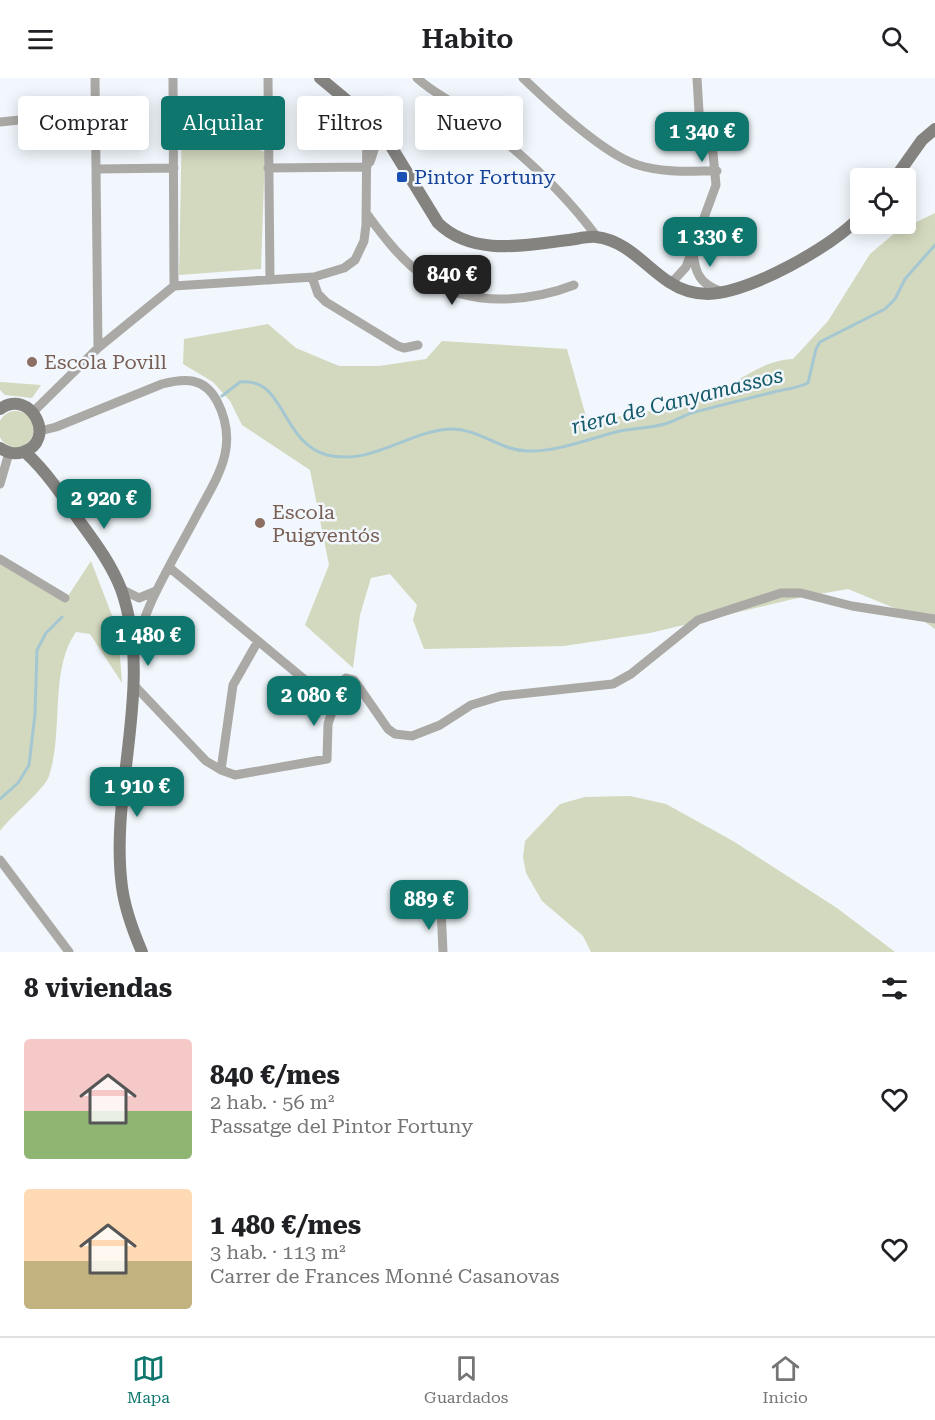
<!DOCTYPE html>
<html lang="es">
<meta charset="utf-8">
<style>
:root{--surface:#fff;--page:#f2f2f2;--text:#202124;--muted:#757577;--line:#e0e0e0;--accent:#0f766e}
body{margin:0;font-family:"Roboto Serif",serif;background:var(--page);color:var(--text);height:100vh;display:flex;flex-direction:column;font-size:22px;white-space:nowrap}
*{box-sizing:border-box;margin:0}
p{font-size:20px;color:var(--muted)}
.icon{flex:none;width:33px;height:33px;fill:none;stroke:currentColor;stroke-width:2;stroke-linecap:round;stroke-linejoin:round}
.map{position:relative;height:874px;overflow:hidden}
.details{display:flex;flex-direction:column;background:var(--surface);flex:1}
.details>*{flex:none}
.guide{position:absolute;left:18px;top:18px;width:600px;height:54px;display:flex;gap:12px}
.tools{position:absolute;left:850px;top:90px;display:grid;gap:12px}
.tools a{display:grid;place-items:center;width:66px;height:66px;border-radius:6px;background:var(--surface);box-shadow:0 3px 15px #0003;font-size:30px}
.price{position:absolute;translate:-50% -51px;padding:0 14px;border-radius:12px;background:var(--accent);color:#fff;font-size:20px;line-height:39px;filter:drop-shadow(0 2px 3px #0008)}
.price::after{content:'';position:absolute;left:50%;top:36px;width:18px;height:14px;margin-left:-9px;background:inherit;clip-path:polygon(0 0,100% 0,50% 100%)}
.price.selected{background:#222;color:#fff}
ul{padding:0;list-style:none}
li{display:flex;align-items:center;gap:18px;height:150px;padding:0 24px}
li span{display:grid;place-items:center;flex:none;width:168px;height:120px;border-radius:6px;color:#555}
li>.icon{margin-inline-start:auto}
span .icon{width:72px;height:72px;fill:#fffc;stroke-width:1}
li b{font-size:26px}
h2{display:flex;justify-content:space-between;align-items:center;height:72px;padding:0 24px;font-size:26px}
.pill{padding:0 21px;border-radius:6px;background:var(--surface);box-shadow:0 3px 15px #0003;font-size:21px;line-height:54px}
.pill.selected{background:var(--accent);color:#fff}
header{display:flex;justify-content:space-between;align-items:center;height:78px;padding:0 24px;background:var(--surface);font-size:27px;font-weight:600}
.tab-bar{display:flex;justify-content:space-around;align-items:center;height:84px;border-top:2px solid var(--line);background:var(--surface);font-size:16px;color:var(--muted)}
.tab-bar a{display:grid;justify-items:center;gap:3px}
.tab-bar .selected{color:var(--accent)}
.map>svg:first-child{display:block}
</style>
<header><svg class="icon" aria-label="menu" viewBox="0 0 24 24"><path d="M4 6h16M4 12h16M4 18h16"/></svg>Habito<svg class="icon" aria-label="search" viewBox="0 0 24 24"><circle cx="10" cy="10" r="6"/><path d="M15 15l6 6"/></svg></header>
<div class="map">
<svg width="935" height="874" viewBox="0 0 935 874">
<rect width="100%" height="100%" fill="#f1f7fc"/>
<path fill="#d3d9be" d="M182,44L265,74L261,191L179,197Z
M935,135V551L921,541L848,511L802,519L650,555L564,568L424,571L413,542L417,527L390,496L371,500L360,537L353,590L305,547L329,487L310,392L242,347L230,323L213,304L183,286L184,261L268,246L296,270L339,288H379L426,281L442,263L567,271L587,342C626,339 667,331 705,318C735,308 760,282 793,281L828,243L870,176L896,154Z
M0,304L41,307L32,320L5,317L0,312Z
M-2 351a18 18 0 1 1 36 0a18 18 0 1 1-36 0Z
M91,483L118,553L122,605L90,556L76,554C49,592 64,653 49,698C45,711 10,739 0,753V486L64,524Z
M630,718L666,726L733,763L837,830L895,874H591L583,858L542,823L526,795L523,779L525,763L560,726L585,719Z"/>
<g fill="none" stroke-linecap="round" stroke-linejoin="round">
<path stroke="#a4c7d1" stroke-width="3" d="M222,318L240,304C285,298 280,364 327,377C372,388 408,353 450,351C478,350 499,372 527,373C558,374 591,360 620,353C635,350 651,350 665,346C675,343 684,337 695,334C721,327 747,321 774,314C785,311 798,310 808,305L816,271L820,264L885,231L895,221L905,201L935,167
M0,721L18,705L29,687L35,636L37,572L46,555L62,539"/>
<path stroke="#aaa9a6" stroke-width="9" d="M95,0L98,270
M173,0L174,208
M268,0L270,202
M417,0C434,16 456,25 474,39C519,73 564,114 597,159
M523,0C549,25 605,77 638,87C663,95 692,93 717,93
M0,44L96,34
M370,84L376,66L389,65
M268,90L367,89
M98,91L174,90
M367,136C404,188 438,223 506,221C531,220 551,216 574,207
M693,174C695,195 700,206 720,213
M312,199L318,216L326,224L398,268L404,270L418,267
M669,204L675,201L686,189L716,107L713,75L699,34L697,0
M33,334L98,270L174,208L314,199L344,190L355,182L364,163L366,147L367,39
M40,353L56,349L162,306C185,300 204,299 217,323C239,366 220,395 199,433C185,460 169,487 156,514C147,531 141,551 134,569
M0,406L9,375
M0,481L65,520
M170,490L305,602L335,623
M121,511L139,520L156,513
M133,606L206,683L221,692L235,697L327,681L328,646L342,603L346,600L354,602L388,651L395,656L412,658L440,647L471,627L501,618L613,606L631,596L698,542L781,515H801L852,528L935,541
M221,692L233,607L258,563
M0,782L69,874
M441,830L443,874"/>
<path stroke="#858380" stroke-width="12" d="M320,0L367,39L389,65L438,145C473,179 525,167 569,162C577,161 588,158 596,159C626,162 646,189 669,204C681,212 694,216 708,216C752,214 831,169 861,138
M895,100L922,62L935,51
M0,331C31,309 58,363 23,374C14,377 7,375 0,370
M25,374C46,393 62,417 78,441C94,463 111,485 121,511C155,607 109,711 122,809C125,832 133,853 142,874"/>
</g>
<rect fill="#1a4fb4" stroke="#f1f7fc" stroke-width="2" x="396" y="93" width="12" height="12" rx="3"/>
<g fill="#8d6e63" stroke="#f1f7fc" stroke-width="2">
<circle cx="32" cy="284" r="6"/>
<circle cx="260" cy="445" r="6"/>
</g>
<g text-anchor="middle" stroke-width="5" stroke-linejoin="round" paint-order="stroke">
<g font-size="20" fill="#164399" stroke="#f1f7fc" text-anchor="start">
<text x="414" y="106">Pintor Fortuny</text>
</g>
<g font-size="20" fill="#785e54" stroke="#f1f7fc" text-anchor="start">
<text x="44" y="291">Escola Povill</text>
<text x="272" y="441">Escola<tspan x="272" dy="23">Puigventós</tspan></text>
</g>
<g font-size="21" font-style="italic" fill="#155a6a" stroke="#f1f7fc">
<text transform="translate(677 323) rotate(-14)" y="7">riera de Canyamassos</text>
</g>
</g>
</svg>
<div class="tools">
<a><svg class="icon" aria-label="locate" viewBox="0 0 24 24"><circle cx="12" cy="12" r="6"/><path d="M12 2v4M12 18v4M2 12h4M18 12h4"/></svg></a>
</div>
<b class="price" style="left:702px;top:85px">1 340 €</b>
<b class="price" style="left:710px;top:190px">1 330 €</b>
<b class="price selected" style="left:452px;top:228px">840 €</b>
<b class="price" style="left:104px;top:452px">2 920 €</b>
<b class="price" style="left:148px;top:589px">1 480 €</b>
<b class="price" style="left:314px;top:649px">2 080 €</b>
<b class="price" style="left:137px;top:740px">1 910 €</b>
<b class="price" style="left:429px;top:853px">889 €</b>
<div class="guide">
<a class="pill">Comprar</a>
<a class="pill selected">Alquilar</a>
<a class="pill">Filtros</a>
<a class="pill">Nuevo</a>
</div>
</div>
<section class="details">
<h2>8 viviendas<svg class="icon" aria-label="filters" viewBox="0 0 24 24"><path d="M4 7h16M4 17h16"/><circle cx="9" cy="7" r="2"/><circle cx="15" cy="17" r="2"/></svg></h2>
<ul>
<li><span style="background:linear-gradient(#f6c9c9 60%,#8fb573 0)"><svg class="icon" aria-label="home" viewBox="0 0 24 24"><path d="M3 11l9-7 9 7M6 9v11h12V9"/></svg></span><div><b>840 €/mes</b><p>2 hab. · 56 m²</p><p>Passatge del Pintor Fortuny</p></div><svg class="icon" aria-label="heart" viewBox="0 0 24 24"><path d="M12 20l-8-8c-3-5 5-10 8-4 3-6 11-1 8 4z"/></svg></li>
<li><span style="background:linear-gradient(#ffd9b3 60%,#c2b280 0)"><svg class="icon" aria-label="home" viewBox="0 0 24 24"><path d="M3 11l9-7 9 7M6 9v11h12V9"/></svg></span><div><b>1 480 €/mes</b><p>3 hab. · 113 m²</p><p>Carrer de Frances Monné Casanovas</p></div><svg class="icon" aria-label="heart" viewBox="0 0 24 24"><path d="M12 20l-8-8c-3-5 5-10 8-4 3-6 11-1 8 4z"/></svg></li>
</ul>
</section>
<nav class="tab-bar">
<a class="selected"><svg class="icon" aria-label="map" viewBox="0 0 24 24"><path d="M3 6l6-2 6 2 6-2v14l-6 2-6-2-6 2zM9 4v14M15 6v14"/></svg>Mapa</a>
<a><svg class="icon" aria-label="saved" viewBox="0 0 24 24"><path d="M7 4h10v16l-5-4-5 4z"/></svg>Guardados</a>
<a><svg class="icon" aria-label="home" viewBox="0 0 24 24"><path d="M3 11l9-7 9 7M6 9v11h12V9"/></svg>Inicio</a>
</nav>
